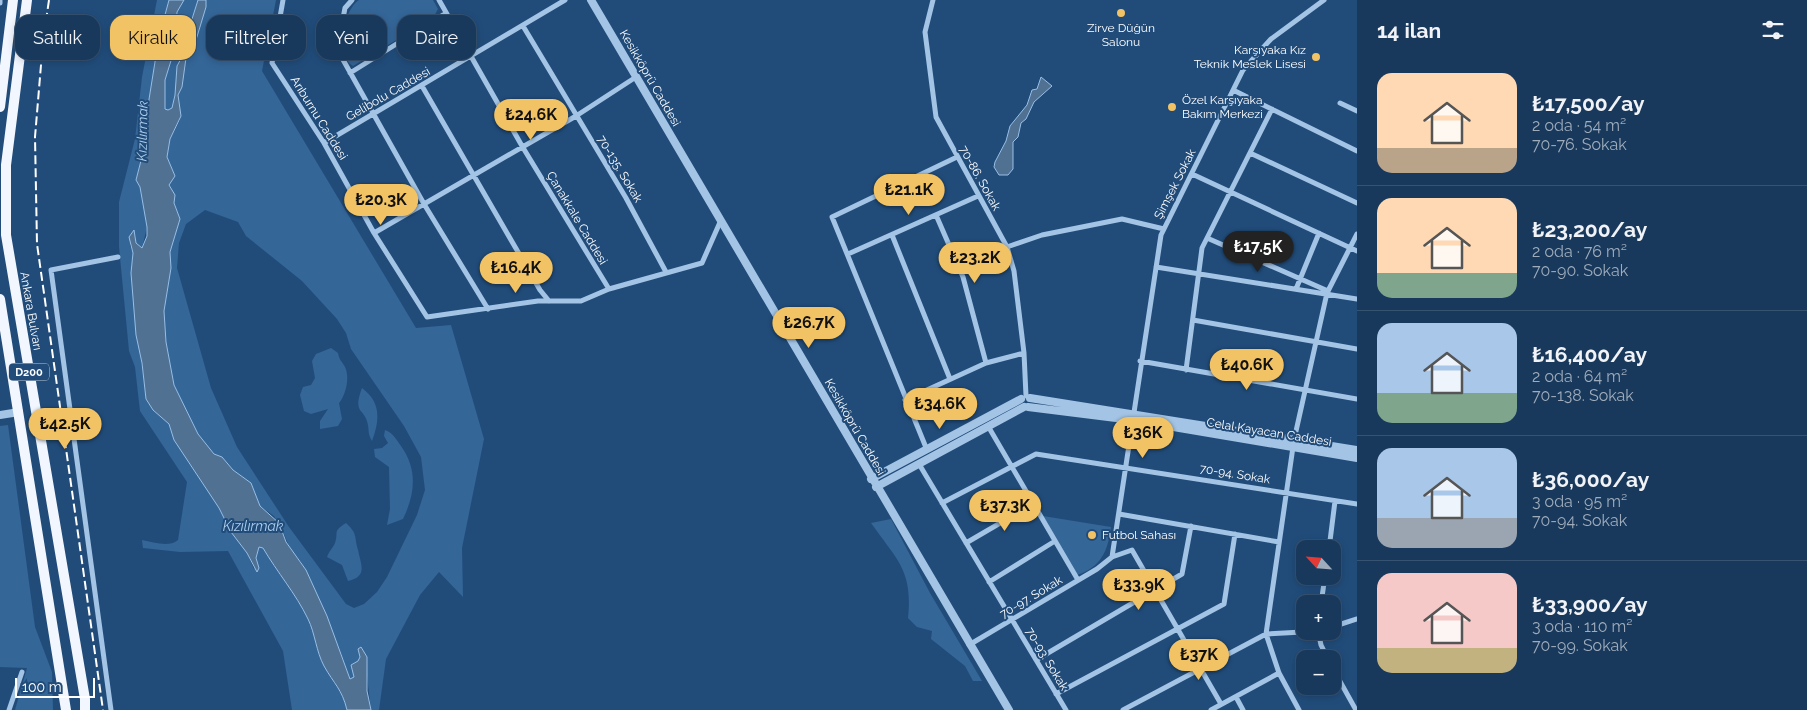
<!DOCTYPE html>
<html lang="tr">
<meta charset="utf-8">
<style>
:root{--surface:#19395c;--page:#264465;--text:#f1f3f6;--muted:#9facbb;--line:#375372;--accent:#f2c365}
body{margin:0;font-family:Raleway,sans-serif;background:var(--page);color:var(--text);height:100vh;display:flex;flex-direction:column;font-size:19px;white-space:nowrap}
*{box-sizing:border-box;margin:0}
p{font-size:16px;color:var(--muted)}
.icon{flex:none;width:28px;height:28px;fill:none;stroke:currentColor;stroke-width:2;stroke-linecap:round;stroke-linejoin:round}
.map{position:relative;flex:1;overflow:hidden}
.side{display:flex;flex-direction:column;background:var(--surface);width:450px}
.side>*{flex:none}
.top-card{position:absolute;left:15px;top:15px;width:475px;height:45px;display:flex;gap:10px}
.needle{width:32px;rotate:296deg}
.tools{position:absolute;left:1296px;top:540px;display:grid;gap:10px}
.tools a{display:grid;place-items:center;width:45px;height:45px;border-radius:10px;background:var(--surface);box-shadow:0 2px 8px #0003,0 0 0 1px var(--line);font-size:25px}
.scale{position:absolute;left:15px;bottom:12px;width:80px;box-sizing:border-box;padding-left:5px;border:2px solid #fff;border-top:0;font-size:14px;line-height:18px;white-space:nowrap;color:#fff;-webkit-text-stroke:4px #214c7a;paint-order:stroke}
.price{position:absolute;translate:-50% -42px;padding:0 11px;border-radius:18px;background:var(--accent);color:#111;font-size:16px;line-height:32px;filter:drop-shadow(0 1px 2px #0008)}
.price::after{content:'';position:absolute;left:50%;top:30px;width:15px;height:11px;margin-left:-8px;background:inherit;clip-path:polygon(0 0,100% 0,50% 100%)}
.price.active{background:#222;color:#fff}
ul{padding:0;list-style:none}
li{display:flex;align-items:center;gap:15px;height:125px;padding:0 20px}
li+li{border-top:1px solid var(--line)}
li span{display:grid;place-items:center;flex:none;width:140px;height:100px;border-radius:15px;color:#555}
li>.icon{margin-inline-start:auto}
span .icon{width:60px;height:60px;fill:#fffc;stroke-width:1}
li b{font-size:21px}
h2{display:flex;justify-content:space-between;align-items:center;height:60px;padding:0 20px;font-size:21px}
.tag{padding:0 18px;border-radius:15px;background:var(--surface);box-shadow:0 2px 8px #0003,0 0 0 1px var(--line);font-size:18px;line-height:45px}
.tag.active{background:var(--accent);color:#111}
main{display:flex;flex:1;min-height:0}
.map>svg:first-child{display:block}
</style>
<main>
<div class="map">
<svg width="1357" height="710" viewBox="0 0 1357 710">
<rect width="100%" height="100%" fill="#214c7a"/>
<path fill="#346698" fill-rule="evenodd" d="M157,0H169L159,37L146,118L144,149L136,180L140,187L147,227L142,248L136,243L135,234L130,245L133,253L131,273L146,399L153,410L169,424L174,440L219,508L231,532L247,553L254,569L259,547L263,548C277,573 296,594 308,619C315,633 316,651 324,666C334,684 342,689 347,710H292L283,651L228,551L180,552L143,548L142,540C154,542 168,548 178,540L187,482L140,411L135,367L129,351L119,247V202L135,139L142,77Z
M184,0H198L192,19L189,44L177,66L175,95L172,108L169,111L165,109V80L174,51L177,12Z
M206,0H276L262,71L416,328L451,325L484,439L462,548L463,597L439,572L420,595L386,659L379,710H371L367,676L360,657L354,678L350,679L342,656L301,562L290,549L284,534L274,516L260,506L251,483L233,470L222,457L214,454L198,434L174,385L166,342L164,311L171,268L170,252L180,219L168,185L175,176L167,157L170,139L180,120L178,95L182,87L186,58L196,40L206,7ZM205,210L238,222L246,236L302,281L337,319L346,333L351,349L404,426L421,457L425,490L417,515L387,577L377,592L364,604L354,608L346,604L289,527L237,447L211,388L177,268L179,243L186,224Z
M359,0H433L438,9L433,18L353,66C335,56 343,10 359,0Z
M331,348L338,353C339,360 342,361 345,367C350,377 346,395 339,403L342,419L338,426L320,429V421L328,409L311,414L304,411L300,395L303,387L311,385L315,378L312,361L316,354Z
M362,388C381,402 380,420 372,441C368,434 369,432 368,425C365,407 352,415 362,388Z
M8,425L35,627L52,672L53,710H15L27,668L0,667V426Z
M385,430C393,433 396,439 401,446C418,470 415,494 403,519L387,525L390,509L389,467L375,457L374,449L382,448L388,443L384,436Z
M1043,516L1111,527C1108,551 1101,567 1077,575Z
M891,519L930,593L982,681H973L965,666L931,639L932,631L917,627L908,618C913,570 897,560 871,523Z
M346,523C358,534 354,536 358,550C361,565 368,576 348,581L342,565L327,557C329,551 333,548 335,543C339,531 332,532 346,523Z"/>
<path fill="#517193" stroke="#97bfe7" d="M169,0H184L177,12L174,51L165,80V109L168,110L172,108L175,95L177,66L189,44L192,19L198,0H206V7L196,40L186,58L182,87L178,95L181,116L170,139L167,157L175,176L169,185L175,195L174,203L180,219L170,252L171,268L164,311L166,342L174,385L198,434L214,454L222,457L233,470L251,483L260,506L279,523L286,542L306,570L327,616L350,679L354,677L351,665L358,661L360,657L358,649L361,647L367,657V691L371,710H347C342,689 334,684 324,666C316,651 315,633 308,619C296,594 277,572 263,548L259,547L256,558L259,568L257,572L247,553L231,532L219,508L174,440L169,424L153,410L146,399L142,363L136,335L131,273L133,253L129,237L134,230L136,243L142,248L147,236V227L140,187L136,180L144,149L146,118L159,37Z
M1041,77L1052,86L1034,102L1026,119L1021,123L1018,137L1013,142V169L1008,175H999L994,167L995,162L1006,141L1010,126L1027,105L1032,90L1037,89Z"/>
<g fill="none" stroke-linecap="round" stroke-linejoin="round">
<path stroke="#a3c4e5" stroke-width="5" d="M283,0L272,63L324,143L374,233L427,317L538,301H581L609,289L702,263L721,220
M352,0L345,8L337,49L424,204L488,309
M439,0L522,146L609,289
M933,0L925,32L936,117L1007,247L1014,271L1024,353L1026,396
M0,3V0
M523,26L626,198L666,272
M350,73L446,13
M422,86L540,290L549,301
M1233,90L1357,151
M1340,103L1357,111
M324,143L565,0
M1250,153L1357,203
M1192,174L1357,251
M936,215L963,277L986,363
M374,233L576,116L636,77
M892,235L950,379
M1207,238L1328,291
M1007,247L1042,235L1122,219L1164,229
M848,254L978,196
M1156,267L1357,299
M1296,289L1319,233
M1193,320L1357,349
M1140,361L1357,399
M1186,370L1202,248L1272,109
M905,400L986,363L1024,353
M988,426L1078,580
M927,450L832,217L957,157
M919,464L1066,710
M942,503L1036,454L1357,504
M1119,514L1279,542
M966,543L1033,504
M1329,549L1335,501
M1112,557L1132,550L1221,704
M989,582L1055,541
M1321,604L1325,576
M1332,627L1357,619
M1318,631L1321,645L1328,659
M969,645L1097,569L1112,557L1161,235L1243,70L1271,39L1324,0
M1036,660L1182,574L1191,526
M1332,667L1356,710
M1056,694L1224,604L1235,534
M1236,697L1243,710
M9,710L22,672
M111,710L51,270L118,257
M1123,710L1266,634L1321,631
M1211,710L1279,673
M1299,710L1279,673L1266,634L1294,440L1327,293L1357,234"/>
<path stroke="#a3c4e5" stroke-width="8" d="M591,0L1009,710
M1030,398L1357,450
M1028,407L1132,420L1357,458
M0,415L19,412
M871,479L1021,399
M876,487L1024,407"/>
<path stroke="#f2f6fe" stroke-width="10" d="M27,0L6,165V235L85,699V710
M0,107L13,0
M0,299L66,710"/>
<path stroke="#fff" stroke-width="2" stroke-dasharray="9 4" stroke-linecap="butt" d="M49,0L43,41L35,137L37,244L103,710"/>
</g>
<g fill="#f2c365" stroke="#214c7a" stroke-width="2">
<circle cx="1121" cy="13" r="5"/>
<circle cx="1316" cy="57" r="5"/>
<circle cx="1172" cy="107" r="5"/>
<circle cx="1092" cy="535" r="5"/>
</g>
<g text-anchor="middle" stroke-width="4" stroke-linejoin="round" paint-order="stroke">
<rect fill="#214c7a" stroke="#bcc9d7" stroke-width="1" x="9" y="363.5" width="40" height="17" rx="4"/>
<g font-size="11" font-weight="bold" fill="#fff">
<text x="29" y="376">D200</text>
</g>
<g font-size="12" fill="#fff" stroke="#214c7a" text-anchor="start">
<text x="1121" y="32" text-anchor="middle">Zirve Düğün<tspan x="1121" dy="14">Salonu</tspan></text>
<text x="1306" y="54" text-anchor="end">Karşıyaka Kız<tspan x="1306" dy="14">Teknik Meslek Lisesi</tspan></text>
<text x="1182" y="104">Özel Karşıyaka<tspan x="1182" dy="14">Bakım Merkezi</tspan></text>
<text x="1102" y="539">Futbol Sahası</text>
</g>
<g font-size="12" fill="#fff" stroke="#214c7a">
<text transform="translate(650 78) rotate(60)" y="4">Kesikköprü Caddesi</text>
<text transform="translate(388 94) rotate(-30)" y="4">Gelibolu Caddesi</text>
<text transform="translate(319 118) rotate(58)" y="4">Arıburnu Caddesi</text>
<text transform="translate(620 169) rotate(59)" y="4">70-135. Sokak</text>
<text transform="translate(980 178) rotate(61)" y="4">70-86. Sokak</text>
<text transform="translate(1175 184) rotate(-63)" y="4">Şimşek Sokak</text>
<text transform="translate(577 218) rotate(59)" y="4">Çanakkale Caddesi</text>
<text transform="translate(31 311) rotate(80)" y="4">Ankara Bulvarı</text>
<text transform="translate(855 427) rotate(60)" y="4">Kesikköprü Caddesi</text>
<text transform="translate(1269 432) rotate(9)" y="4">Celal Kayacan Caddesi</text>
<text transform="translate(1235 474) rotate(9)" y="4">70-94. Sokak</text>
<text transform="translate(1031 597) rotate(-31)" y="4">70-97. Sokak</text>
<text transform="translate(1047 659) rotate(59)" y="4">70-93. Sokak</text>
</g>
<g font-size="14" font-style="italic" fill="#aeceed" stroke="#214c7a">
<text transform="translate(142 131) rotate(-89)" y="5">Kızılırmak</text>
<text x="253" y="531">Kızılırmak</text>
</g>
</g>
</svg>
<div class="tools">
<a><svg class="needle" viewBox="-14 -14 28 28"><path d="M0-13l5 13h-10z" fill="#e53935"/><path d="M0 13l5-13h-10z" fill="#9facbb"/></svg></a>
<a>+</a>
<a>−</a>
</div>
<div class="scale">100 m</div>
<b class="price" style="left:531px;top:141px">₺24.6K</b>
<b class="price" style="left:909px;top:216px">₺21.1K</b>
<b class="price" style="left:381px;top:226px">₺20.3K</b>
<b class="price active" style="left:1258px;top:273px">₺17.5K</b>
<b class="price" style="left:975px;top:284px">₺23.2K</b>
<b class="price" style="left:516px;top:294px">₺16.4K</b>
<b class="price" style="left:809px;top:349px">₺26.7K</b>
<b class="price" style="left:1247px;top:391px">₺40.6K</b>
<b class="price" style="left:940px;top:430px">₺34.6K</b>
<b class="price" style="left:65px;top:450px">₺42.5K</b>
<b class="price" style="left:1143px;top:459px">₺36K</b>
<b class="price" style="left:1005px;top:532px">₺37.3K</b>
<b class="price" style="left:1139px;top:611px">₺33.9K</b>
<b class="price" style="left:1199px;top:681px">₺37K</b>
<div class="top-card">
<a class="tag">Satılık</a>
<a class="tag active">Kiralık</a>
<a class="tag">Filtreler</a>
<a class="tag">Yeni</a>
<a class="tag">Daire</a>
</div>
</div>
<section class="side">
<h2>14 ilan<svg class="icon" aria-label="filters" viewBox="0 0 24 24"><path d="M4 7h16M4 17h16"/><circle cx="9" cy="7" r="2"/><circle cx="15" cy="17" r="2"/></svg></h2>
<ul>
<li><span style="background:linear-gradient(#ffd9b3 75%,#b9a48a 0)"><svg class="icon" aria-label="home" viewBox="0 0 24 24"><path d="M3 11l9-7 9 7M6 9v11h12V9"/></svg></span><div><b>₺17,500/ay</b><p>2 oda · 54 m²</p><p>70-76. Sokak</p></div></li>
<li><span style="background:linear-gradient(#ffd9b3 75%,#7fa58c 0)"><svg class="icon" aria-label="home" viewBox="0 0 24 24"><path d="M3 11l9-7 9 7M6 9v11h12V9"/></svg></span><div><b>₺23,200/ay</b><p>2 oda · 76 m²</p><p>70-90. Sokak</p></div></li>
<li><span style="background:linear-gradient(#a9c7e8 70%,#7fa58c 0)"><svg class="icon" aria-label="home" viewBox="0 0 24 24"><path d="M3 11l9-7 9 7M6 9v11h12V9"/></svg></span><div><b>₺16,400/ay</b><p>2 oda · 64 m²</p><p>70-138. Sokak</p></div></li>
<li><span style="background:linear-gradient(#a9c7e8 70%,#9aa5b1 0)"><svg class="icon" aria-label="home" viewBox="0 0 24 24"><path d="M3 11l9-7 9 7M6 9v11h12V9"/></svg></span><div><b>₺36,000/ay</b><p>3 oda · 95 m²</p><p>70-94. Sokak</p></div></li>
<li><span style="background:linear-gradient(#f6c9c9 75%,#c2b280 0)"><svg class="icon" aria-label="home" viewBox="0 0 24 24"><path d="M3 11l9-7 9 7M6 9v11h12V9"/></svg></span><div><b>₺33,900/ay</b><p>3 oda · 110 m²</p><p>70-99. Sokak</p></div></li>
</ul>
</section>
</main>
